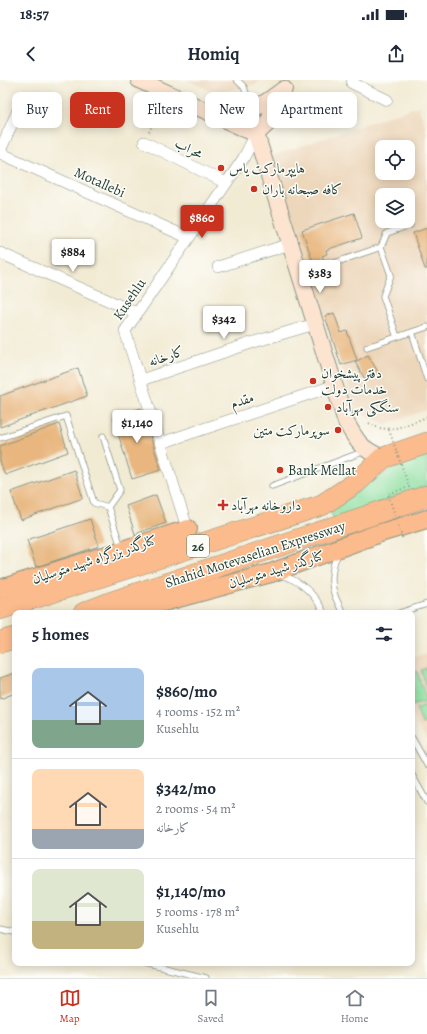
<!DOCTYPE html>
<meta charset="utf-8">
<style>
:root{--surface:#fff;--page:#f6f6f7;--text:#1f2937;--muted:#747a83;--line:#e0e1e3;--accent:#c8321e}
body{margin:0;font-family:Alegreya,Amiri,serif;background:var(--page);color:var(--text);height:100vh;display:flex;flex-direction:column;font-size:15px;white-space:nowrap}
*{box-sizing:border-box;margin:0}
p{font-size:13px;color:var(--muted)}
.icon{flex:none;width:22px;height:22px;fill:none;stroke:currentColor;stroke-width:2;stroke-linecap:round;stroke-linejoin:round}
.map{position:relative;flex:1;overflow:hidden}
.drawer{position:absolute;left:12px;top:530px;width:403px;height:356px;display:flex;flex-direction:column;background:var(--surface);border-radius:8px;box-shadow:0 2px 10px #0003}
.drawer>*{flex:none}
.top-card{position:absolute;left:12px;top:12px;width:403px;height:36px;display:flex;gap:8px}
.controls{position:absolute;left:375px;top:60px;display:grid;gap:8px}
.controls a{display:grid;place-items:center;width:40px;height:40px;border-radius:8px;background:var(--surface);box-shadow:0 2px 10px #0003;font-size:20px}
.price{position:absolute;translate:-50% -34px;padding:0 9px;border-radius:4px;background:#fff;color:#222;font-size:13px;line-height:26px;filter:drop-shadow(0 1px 2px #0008)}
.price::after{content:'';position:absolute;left:50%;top:24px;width:12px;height:9px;margin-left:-6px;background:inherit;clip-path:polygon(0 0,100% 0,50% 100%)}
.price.current{background:var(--accent);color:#fff}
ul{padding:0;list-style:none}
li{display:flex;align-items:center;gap:12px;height:100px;padding:0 20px}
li+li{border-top:1px solid var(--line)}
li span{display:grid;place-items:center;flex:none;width:112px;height:80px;border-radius:8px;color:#555}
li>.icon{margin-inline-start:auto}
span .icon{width:48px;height:48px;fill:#fffc;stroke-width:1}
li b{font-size:17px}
h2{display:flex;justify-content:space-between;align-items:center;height:48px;padding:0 20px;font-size:17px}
.pill{padding:0 14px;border-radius:8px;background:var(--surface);box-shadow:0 2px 10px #0003;font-size:14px;line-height:36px}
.pill.current{background:var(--accent);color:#fff}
.status{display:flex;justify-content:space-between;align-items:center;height:28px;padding:0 20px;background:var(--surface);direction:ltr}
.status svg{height:11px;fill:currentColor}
header{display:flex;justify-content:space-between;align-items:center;height:52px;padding:0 20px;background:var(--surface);font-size:18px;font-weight:700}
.tabs{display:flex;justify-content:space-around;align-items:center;height:56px;border-top:1px solid var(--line);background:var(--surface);font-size:11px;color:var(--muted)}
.tabs a{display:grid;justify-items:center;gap:2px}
.tabs .current{color:var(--accent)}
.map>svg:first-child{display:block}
</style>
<div class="status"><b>18:57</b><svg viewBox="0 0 49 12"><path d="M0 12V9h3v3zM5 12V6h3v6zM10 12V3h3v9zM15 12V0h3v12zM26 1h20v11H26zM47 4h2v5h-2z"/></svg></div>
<header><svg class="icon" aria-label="back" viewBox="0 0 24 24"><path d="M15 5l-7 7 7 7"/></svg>Homiq<svg class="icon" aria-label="share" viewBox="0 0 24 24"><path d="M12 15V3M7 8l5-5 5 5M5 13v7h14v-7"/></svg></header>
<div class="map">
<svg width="427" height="898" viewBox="0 0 427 898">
<rect width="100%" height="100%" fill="#fdfcf7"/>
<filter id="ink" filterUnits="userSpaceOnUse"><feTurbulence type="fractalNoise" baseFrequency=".025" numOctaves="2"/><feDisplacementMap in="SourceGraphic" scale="8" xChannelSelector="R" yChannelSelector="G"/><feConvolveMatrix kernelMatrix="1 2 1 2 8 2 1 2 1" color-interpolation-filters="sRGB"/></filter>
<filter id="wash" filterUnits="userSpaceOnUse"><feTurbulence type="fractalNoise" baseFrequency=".012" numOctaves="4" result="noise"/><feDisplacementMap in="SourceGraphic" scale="16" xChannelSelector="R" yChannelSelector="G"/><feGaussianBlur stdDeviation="0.9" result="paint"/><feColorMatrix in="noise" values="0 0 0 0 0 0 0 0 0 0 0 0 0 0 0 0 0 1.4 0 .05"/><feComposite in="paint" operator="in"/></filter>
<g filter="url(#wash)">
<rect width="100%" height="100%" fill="#f2ebd4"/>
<path fill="#edd7bb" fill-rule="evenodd" d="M187,0H259L256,5L215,13Z
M418,26L427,53V330L386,344L355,329L272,76ZM382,67H408V93H382ZM382,115H408V141H382Z
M427,573V622L412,626V578Z
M427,623V662L412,635V627Z"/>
<path fill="#8bde9f" stroke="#558e6a" d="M427,373V406L334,439L329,430L399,384Z
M427,588V610L421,590Z
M417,591L427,621L412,625V592Z
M427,625V643L422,644L416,628Z"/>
<g id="blocks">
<path fill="#e8b67e" d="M354,133L362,158L326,170L327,174L322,176L325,182L314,185L302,150Z
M427,148V189H425L413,153Z
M327,190L331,201L318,205L315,194Z
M334,233L341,253L347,251L357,280L341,285L325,236Z
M368,275L378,292L365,299L355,282Z
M78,288L87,316L0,347V316Z
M141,328L161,390L132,399L113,337Z
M59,344L68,372L5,395L0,381V366Z
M74,390L83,418L21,440L11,412Z
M156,415L166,443L135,454L126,426Z
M90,439L99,466L36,487L27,460Z
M15,593V613L0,619V598Z"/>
</g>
</g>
<g filter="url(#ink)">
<use href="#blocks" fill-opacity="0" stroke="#889484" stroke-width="1"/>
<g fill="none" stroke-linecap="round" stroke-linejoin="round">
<g stroke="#889484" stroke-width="7">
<path id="lane" d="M237,0L244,7L251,28
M381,167L391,195L383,216L397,257
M302,194L381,167L387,153L410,145
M412,252L427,299
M367,267L427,247
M103,356L120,410L108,427L121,467
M0,358L66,336L94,423L108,427
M272,406L365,371
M339,473C332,482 330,502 334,513C336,520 340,527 343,533
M281,495C301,501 315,514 324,533
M399,533L427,524
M412,658L427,685
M412,695L427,722
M0,849L15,852
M144,883L206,898"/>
</g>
<g stroke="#889484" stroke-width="12">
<path id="street" d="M353,0L352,3L387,20
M144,62L226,103
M0,71L22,21
M0,73L189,158
M0,173L137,233
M218,187L290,164
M141,300L254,262L315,244
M161,363L333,306
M189,454L125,251L243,79L256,54"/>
</g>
<g stroke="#889484" stroke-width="18">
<path id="secondary" d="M139,0L256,54
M217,32C250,35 259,28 284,9
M256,54L346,342C358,363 360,368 383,378
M256,54L267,44L283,12"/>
</g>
<g stroke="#889484" stroke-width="20">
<path id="primary" d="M0,509L188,449
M123,533L271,493L377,454L427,439"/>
</g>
<g stroke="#889484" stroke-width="22">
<path id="highway" d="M0,529L322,425L357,402L383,378L427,363
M84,533L112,522L427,416
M0,562L15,558"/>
</g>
<path stroke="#889484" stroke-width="2" stroke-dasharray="1 3" stroke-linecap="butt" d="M149,52L162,25
M369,343C388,356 407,344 427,337"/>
<use href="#lane" stroke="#fff" stroke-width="5.5"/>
<use href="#street" stroke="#fff" stroke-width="11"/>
<use href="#secondary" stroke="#fde4d1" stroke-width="16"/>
<use href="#primary" stroke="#fbbb8c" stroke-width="18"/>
<use href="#highway" stroke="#fbbb8c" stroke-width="21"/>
<path stroke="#889484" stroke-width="2" stroke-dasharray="1 3" stroke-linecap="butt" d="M389,350L409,407L388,414L403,460"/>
</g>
</g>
<g fill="#c8321e" stroke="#fdfcf7" stroke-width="1.5">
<circle cx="221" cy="88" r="4"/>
<circle cx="254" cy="109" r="4"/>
<circle cx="313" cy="301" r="4"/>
<circle cx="328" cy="327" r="4"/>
<circle cx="338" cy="350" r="4"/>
<circle cx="280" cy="390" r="4"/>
<path d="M221 419h4v4h4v4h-4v4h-4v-4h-4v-4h4z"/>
</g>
<g text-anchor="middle" stroke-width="3" stroke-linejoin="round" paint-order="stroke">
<rect fill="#fdfcf7" stroke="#62766e" stroke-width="1" x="187" y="455" width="22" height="22" rx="3"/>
<g font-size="13" font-weight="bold" fill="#1f3d34">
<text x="198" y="471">26</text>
</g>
<g font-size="14" fill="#1f3d34" stroke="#fdfcf7">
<text transform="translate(189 68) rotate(26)" y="5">محراب</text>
<text transform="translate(100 102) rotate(24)" y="5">Motallebi</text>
<text transform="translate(129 219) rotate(-56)" y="5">Kusehlu</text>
<text transform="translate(166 276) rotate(-19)" y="5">کارخانه</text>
<text transform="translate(242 320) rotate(-18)" y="5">مقدم</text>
<text transform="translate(255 474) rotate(-18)" y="5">Shahid Motevaselian Expressway</text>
<text transform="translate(94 479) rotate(-18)" y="5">کنارگذر بزرگراه شهید متوسلیان</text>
<text transform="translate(276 489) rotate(-17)" y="5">کنارگذر شهید متوسلیان</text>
</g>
<g font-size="14" fill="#1f3d34" stroke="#fdfcf7" text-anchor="start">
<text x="229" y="93">هایپرمارکت یاس</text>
<text x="262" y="114">کافه صبحانه باران</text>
<text x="321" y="298">دفتر پیشخوان<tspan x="321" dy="16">خدمات دولت</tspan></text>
<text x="336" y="332">سنگکی مهرآباد</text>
<text x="330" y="355" text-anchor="end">سوپرمارکت متین</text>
<text x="288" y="395">Bank Mellat</text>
<text x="231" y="430">داروخانه مهرآباد</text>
</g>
</g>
</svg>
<div class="controls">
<a><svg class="icon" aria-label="locate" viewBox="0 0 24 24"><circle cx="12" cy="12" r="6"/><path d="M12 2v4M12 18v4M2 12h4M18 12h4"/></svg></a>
<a><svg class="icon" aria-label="layers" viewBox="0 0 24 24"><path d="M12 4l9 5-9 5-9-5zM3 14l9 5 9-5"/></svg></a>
</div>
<b class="price current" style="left:202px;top:159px">$860</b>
<b class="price" style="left:73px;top:193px">$884</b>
<b class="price" style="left:320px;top:214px">$383</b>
<b class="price" style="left:224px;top:260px">$342</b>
<b class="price" style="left:137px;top:364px">$1,140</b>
<div class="top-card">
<a class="pill">Buy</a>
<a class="pill current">Rent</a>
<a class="pill">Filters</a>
<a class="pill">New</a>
<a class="pill">Apartment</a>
</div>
<section class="drawer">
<h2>5 homes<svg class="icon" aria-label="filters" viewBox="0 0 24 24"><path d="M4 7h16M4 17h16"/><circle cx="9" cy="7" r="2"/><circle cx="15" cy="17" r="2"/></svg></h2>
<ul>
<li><span style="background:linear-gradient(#a9c7e8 65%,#7fa58c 0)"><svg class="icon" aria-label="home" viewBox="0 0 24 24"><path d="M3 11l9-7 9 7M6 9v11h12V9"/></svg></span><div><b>$860/mo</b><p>4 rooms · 152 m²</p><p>Kusehlu</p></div></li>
<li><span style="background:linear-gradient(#ffd9b3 75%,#9aa5b1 0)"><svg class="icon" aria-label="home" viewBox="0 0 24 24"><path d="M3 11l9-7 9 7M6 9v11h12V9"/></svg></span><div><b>$342/mo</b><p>2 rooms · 54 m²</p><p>کارخانه</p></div></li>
<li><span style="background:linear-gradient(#dfe7d0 65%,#c2b280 0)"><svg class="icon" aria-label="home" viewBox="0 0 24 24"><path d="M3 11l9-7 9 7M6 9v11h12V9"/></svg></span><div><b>$1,140/mo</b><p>5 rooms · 178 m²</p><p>Kusehlu</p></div></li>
</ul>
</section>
</div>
<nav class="tabs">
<a class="current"><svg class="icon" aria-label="map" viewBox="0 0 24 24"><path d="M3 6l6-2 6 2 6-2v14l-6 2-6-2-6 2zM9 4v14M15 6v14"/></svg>Map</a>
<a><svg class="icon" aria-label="saved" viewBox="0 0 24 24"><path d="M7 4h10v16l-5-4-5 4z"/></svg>Saved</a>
<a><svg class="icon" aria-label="home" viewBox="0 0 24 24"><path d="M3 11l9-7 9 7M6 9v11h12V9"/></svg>Home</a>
</nav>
